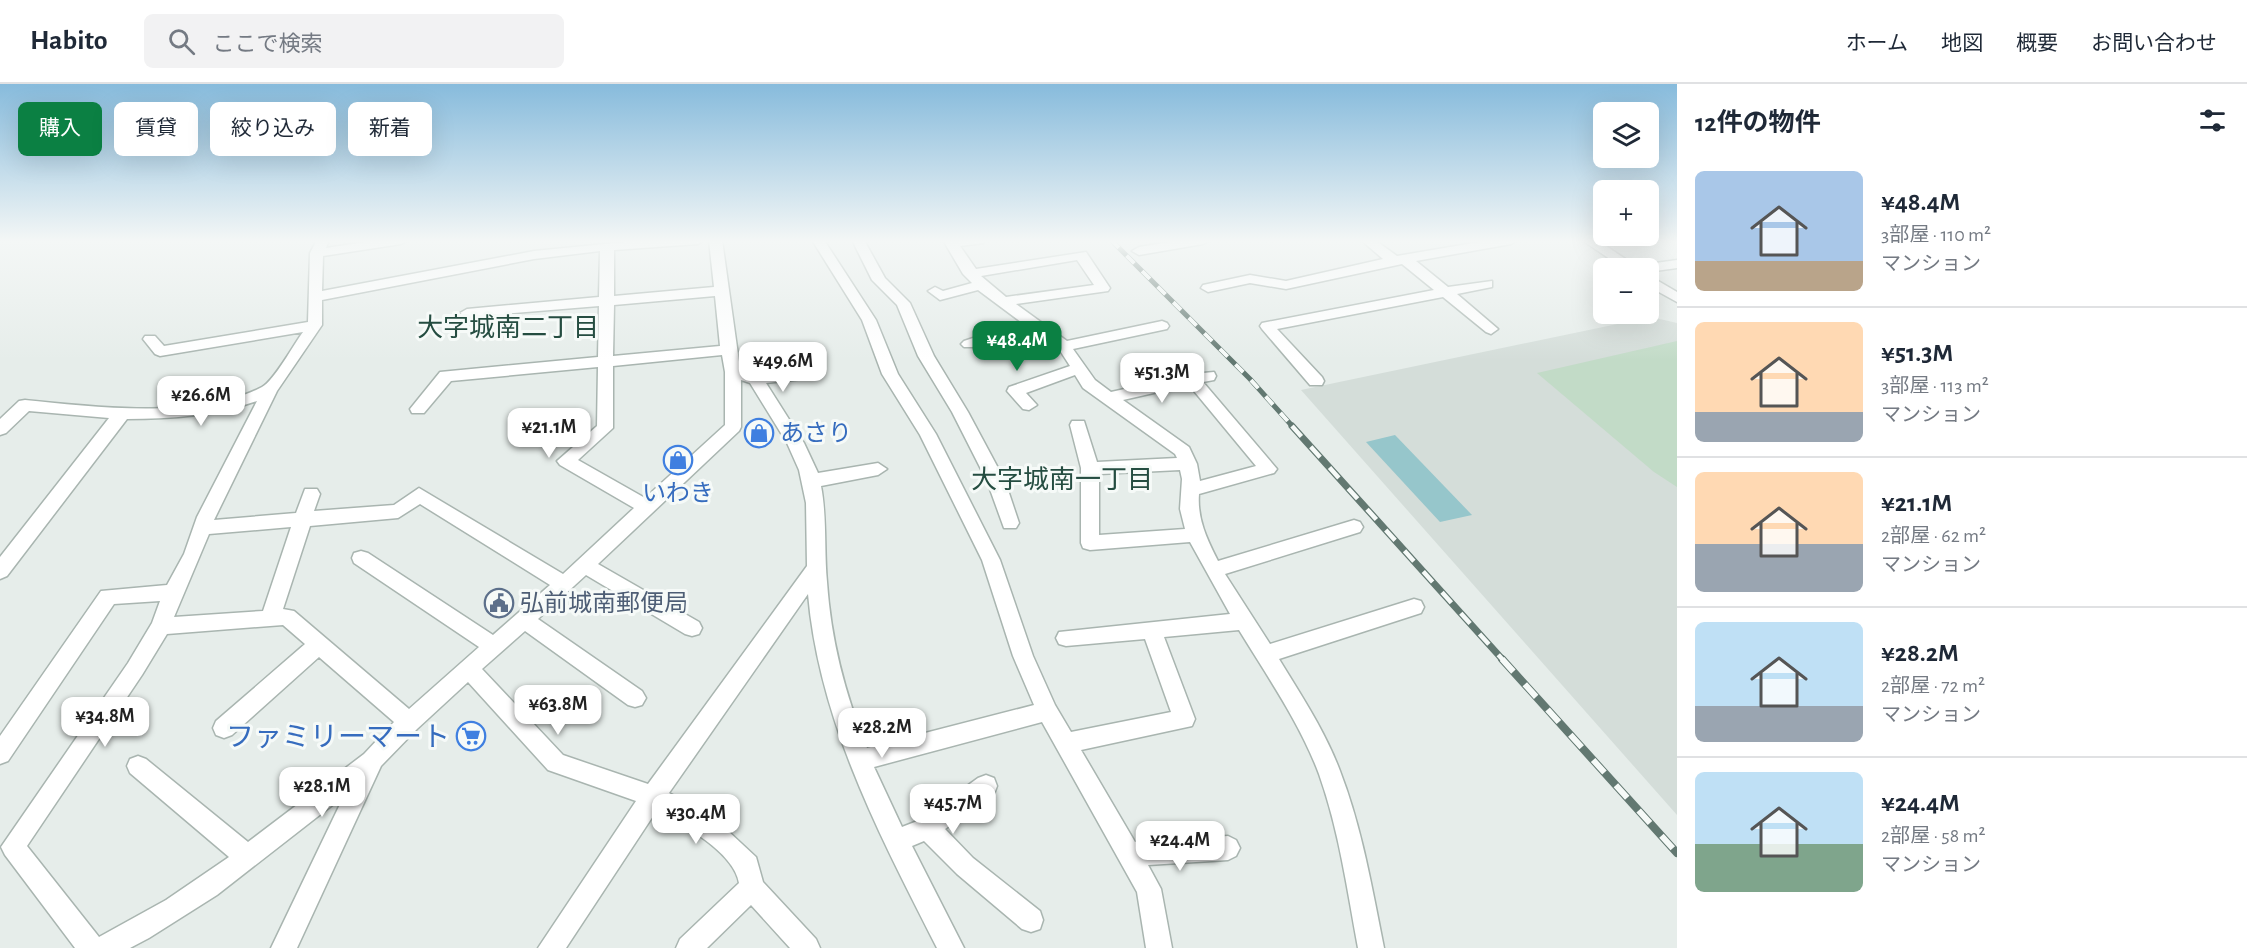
<!DOCTYPE html>
<html lang="ja">
<meta charset="utf-8">
<style>
:root{--surface:#fff;--page:#f2f2f3;--text:#1f2937;--muted:#747a83;--line:#e0e1e3;--accent:#0b8043}
body{margin:0;font-family:"Alegreya Sans","Noto Sans JP",sans-serif;background:var(--page);color:var(--text);height:100vh;display:flex;flex-direction:column;font-size:22px;white-space:nowrap}
*{box-sizing:border-box;margin:0}
p{font-size:20px;color:var(--muted)}
.icon{flex:none;width:33px;height:33px;fill:none;stroke:currentColor;stroke-width:2;stroke-linecap:round;stroke-linejoin:round}
.map{position:relative;flex:1;overflow:hidden}
.sheet{display:flex;flex-direction:column;background:var(--surface);width:570px}
.sheet>*{flex:none}
.top-card{position:absolute;left:18px;top:18px;width:570px;height:54px;display:flex;gap:12px}
.controls{position:absolute;left:1593px;top:18px;display:grid;gap:12px}
.controls a{display:grid;place-items:center;width:66px;height:66px;border-radius:9px;background:var(--surface);box-shadow:0 6px 24px #0002;font-size:30px}
.price{position:absolute;translate:-50% -51px;padding:0 14px;border-radius:12px;background:#fff;color:#222;font-size:20px;line-height:39px;filter:drop-shadow(0 2px 3px #0008)}
.price::after{content:'';position:absolute;left:50%;top:36px;width:18px;height:14px;margin-left:-9px;background:inherit;clip-path:polygon(0 0,100% 0,50% 100%)}
.price.on{background:var(--accent);color:#fff}
ul{padding:0;list-style:none}
li{display:flex;align-items:center;gap:18px;height:150px;padding:0 18px}
li+li{border-top:2px solid var(--line)}
li span{display:grid;place-items:center;flex:none;width:168px;height:120px;border-radius:9px;color:#555}
li>.icon{margin-inline-start:auto}
span .icon{width:72px;height:72px;fill:#fffc;stroke-width:1}
li b{font-size:26px}
h2{display:flex;justify-content:space-between;align-items:center;height:72px;padding:0 18px;font-size:26px}
.chip{padding:0 21px;border-radius:9px;background:var(--surface);box-shadow:0 6px 24px #0002;font-size:21px;line-height:54px}
.chip.on{background:var(--accent);color:#fff}
header{display:flex;align-items:center;gap:36px;box-sizing:border-box;height:84px;padding:0 30px;background:var(--surface);border-bottom:2px solid var(--line)}
header strong{font-size:28px}
nav{display:flex;gap:33px;margin-inline-start:auto;font-size:21px}
.search{width:420px;height:54px;background:var(--page);display:flex;align-items:center;gap:15px;box-sizing:border-box;padding:0 21px;border-radius:9px;color:var(--muted);font-size:22px}
main{display:flex;flex:1;min-height:0}
.map>svg:first-child{display:block}
</style>
<header>
<strong>Habito</strong>
<div class="search"><svg class="icon" aria-label="search" viewBox="0 0 24 24"><circle cx="10" cy="10" r="6"/><path d="M15 15l6 6"/></svg>ここで検索</div>
<nav><a>ホーム</a><a>地図</a><a>概要</a><a>お問い合わせ</a></nav>
</header>
<main>
<div class="map">
<svg width="1677" height="864" viewBox="0 0 1677 864">
<rect width="100%" height="100%" fill="#e6edea"/>
<path fill="#d4ddd9" d="M1651,233L1677,239V731L1301,306Z"/>
<path fill="#c2dbc7" d="M1677,257V403L1654,388L1537,289Z"/>
<path fill="#96c6cb" d="M1395,351L1472,431L1440,438L1366,358Z"/>
<g fill="none" stroke-linecap="round" stroke-linejoin="round">
<g stroke="#a9b5b0" stroke-width="3">
<path id="minor" d="M317,156H329L326,164L378,156H408L401,160L323,172L322,207L534,167L645,156H705L698,160L614,166V212L714,203L709,156H722L740,285L756,290L812,286L814,290L812,294L766,299L804,359L818,389L878,379L887,385L878,391L821,402C827,433 824,466 827,498C831,557 845,610 867,664L1034,621L1013,572L982,476L920,351L882,290L862,236L812,156H824L876,236L898,290L936,350L1000,476L1033,572L1055,621L1071,648L1171,628L1145,555L1066,562L1059,560L1056,554L1059,548L1230,530L1190,458L1090,466L1083,464L1081,459V384L1070,341L1072,337H1084L1097,378L1177,374L1175,370L1083,304L1075,291L1026,309L1037,321L1029,326L1023,325L1007,307L1009,303L1070,282L1059,265L1030,245L974,263H964L961,260L964,257L1021,238L978,206L940,216L928,207L935,203L943,207L972,199L963,190L943,156H984L983,159L960,162L976,185L1086,168L1110,204L1108,207L1016,220L1067,257L1162,237L1167,239L1169,242L1167,245L1073,265L1095,296L1111,308L1192,290L1214,288L1216,292L1214,296L1203,298L1277,385L1274,389L1199,410C1197,435 1207,455 1218,477L1354,436L1360,438L1363,443L1360,448L1225,490L1270,560L1414,515L1421,517L1424,523L1421,529L1279,575C1301,611 1325,647 1340,687C1362,744 1372,804 1384,864H1358C1347,805 1339,746 1319,690C1300,639 1267,592 1239,546L1164,553L1195,635L1192,642L1081,666L1135,758L1228,752L1236,756L1240,764L1236,772L1228,776L1148,781L1161,805L1172,864H1146L1137,808L1042,638L874,683L902,743L920,736L978,694L986,691L994,694L997,702L994,710L945,745L973,774L1040,827L1043,836L1040,845L1031,848L1022,845L957,790L924,757L912,762L964,864H937C880,752 819,637 808,510L669,709L713,733L756,773L763,798L816,855L820,864H790L751,821L707,864H676L680,855L739,799C734,768 683,741 657,726L566,864H538L636,717L548,686L468,598L417,645L381,682L297,864H271L344,712L217,811L149,854L130,864H75L5,771L1,763L128,579L152,539L160,517L114,520L8,677L0,680V652L101,507L167,501L184,470L197,433L257,317C215,332 171,335 127,335L7,492L0,495V473L109,334L29,327L6,349L0,351V335L19,317L25,316C93,323 200,336 262,303C274,297 294,260 303,248L160,272L155,270L143,255L145,252H155L164,262L308,238L310,169ZM600,167L599,213L467,225L460,229L467,233L599,222L598,273L440,288L410,325L412,329H424L451,297L598,283L597,342L557,377L560,381L634,424L563,490L419,404L394,421L314,427L320,410L317,405H305L296,429L214,436L277,307L322,241V216L534,175ZM1077,176L1094,201L1006,213L981,192ZM715,212L720,262L613,272L614,221ZM722,271L725,288V341L645,414L578,376L613,344V282ZM741,296L750,299L787,359L799,386L806,419L807,482L648,700L563,671L482,585L525,547L628,621L635,623L642,621L646,614L642,607L538,535L586,491L685,550L692,552L699,550L702,544L699,538L598,480L739,347L741,343ZM1189,301L1256,382L1200,397L1197,380L1189,363L1123,316ZM1180,386L1182,395L1180,425L1185,445L1099,451V390ZM420,420L550,501L493,551L368,469L361,467L354,469L352,474L354,479L479,563L409,625L294,527L283,525L310,442L398,434ZM291,443L263,527L174,533L209,450ZM283,541L305,560L216,637L213,644L216,651L224,654L232,651L319,573L394,638L364,670L248,758L146,675L138,672L130,675L127,682L130,689L229,773L166,816L99,853L27,762L142,591L167,550Z
M852,156H864L885,194L910,219L934,272L968,328L1005,397L1019,439L1016,444H1004L987,397L952,328L918,272L897,221L872,196Z
M1182,156H1210L1203,160L1139,171L1132,167L1139,163Z
M1361,156H1375L1397,172L1491,156H1517L1511,160L1416,177L1448,203L1492,197V203L1457,210L1498,245L1491,250L1486,248L1443,213L1277,245L1322,293L1324,297L1322,301H1310L1262,245L1260,242L1262,239L1434,206L1402,180L1286,205L1250,199L1208,208L1201,204L1203,201L1250,191L1286,197L1383,175Z
M1582,156H1597L1639,184H1623Z
M1677,176V184L1648,188V184H1641L1648,180Z
M1648,191L1677,208V218L1648,202Z"/>
</g>
<use href="#minor" fill="#fff" fill-rule="evenodd"/>
<g stroke="#627871" stroke-width="5">
<path id="rail-far2" d="M1111,156L1250,295L1294,344"/>
</g>
<g stroke="#627871" stroke-width="7">
<path id="rail-far1" d="M1292,342L1503,576"/>
</g>
<g stroke="#627871" stroke-width="8">
<path id="rail" d="M1502,575L1677,769"/>
</g>
<use href="#rail-far2" stroke="#f6faf8" stroke-width="4" stroke-dasharray="11" stroke-linecap="butt"/>
<use href="#rail-far1" stroke="#f6faf8" stroke-width="4.5" stroke-dasharray="14" stroke-linecap="butt"/>
<use href="#rail" stroke="#f6faf8" stroke-width="6" stroke-dasharray="17" stroke-linecap="butt"/>
</g>
<linearGradient id="sky" x2="0" y2="1"><stop stop-color="#87bbdc"/><stop offset="0.57" stop-color="#f4f7f6"/><stop offset="1" stop-color="#f4f7f6" stop-opacity="0"/></linearGradient>
<rect width="1677" height="276" fill="url(#sky)"/>
<defs>
<g id="shop-ring" transform="scale(1.5)"><circle r="9.5" fill="#f6faf8" stroke="#3f7fe0" stroke-width="1.5"/><path d="M-5-2.5h2.3a2.7 3.5 0 0 1 5.4 0H5L5.5 6h-11ZM-1.5-2.5h3a1.5 2.3 0 0 0-3 0Z" fill="#3f7fe0"/></g>
<g id="civic-ring" transform="scale(1.5)"><circle r="9.5" fill="#f6faf8" stroke="#5c6f8a" stroke-width="1.5"/><path d="M-.6-6.5H3V-4.5H.6V-3L4-1V1h2V6H-6V1h2V-1L-.6-3ZM-1.2 2.5V6h2.4V2.5Z" fill="#5c6f8a"/></g>
<g id="supermarket-ring" transform="scale(1.5)"><circle r="9.5" fill="#f6faf8" stroke="#3f7fe0" stroke-width="1.5"/><path d="M-6-5.5h2.5l.6 2H6L4.5 2H-2.5L-4.4-4H-6ZM-1.5 3.2a1.3 1.3 0 1 0 .1 0ZM3 3.2a1.3 1.3 0 1 0 .1 0Z" fill="#3f7fe0"/></g>
</defs>
<g fill-rule="evenodd">
<use href="#shop-ring" x="759" y="349"/>
<use href="#shop-ring" x="678" y="376"/>
<use href="#civic-ring" x="499" y="519"/>
<use href="#supermarket-ring" x="471" y="652"/>
</g>
<g text-anchor="middle" stroke-width="6" stroke-linejoin="round" paint-order="stroke">
<g font-size="24" fill="#366cbe" stroke="#f6faf8" text-anchor="start">
<text x="780" y="357">あさり</text>
<text x="678" y="417" text-anchor="middle">いわき</text>
</g>
<g font-size="24" fill="#4e5e75" stroke="#f6faf8" text-anchor="start">
<text x="520" y="527">弘前城南郵便局</text>
</g>
<g font-size="26" fill="#254d41" stroke="#f6faf8">
<text x="508" y="252">大字城南二丁目</text>
<text x="1062" y="404">大字城南一丁目</text>
</g>
<g font-size="28" fill="#366cbe" stroke="#f6faf8" text-anchor="end">
<text x="450" y="662">ファミリーマート</text>
</g>
</g>
</svg>
<div class="controls">
<a><svg class="icon" aria-label="layers" viewBox="0 0 24 24"><path d="M12 4l9 5-9 5-9-5zM3 14l9 5 9-5"/></svg></a>
<a>+</a>
<a>−</a>
</div>
<b class="price on" style="left:1017px;top:288px">¥48.4M</b>
<b class="price" style="left:783px;top:309px">¥49.6M</b>
<b class="price" style="left:1162px;top:320px">¥51.3M</b>
<b class="price" style="left:201px;top:343px">¥26.6M</b>
<b class="price" style="left:549px;top:375px">¥21.1M</b>
<b class="price" style="left:558px;top:652px">¥63.8M</b>
<b class="price" style="left:105px;top:664px">¥34.8M</b>
<b class="price" style="left:882px;top:675px">¥28.2M</b>
<b class="price" style="left:322px;top:734px">¥28.1M</b>
<b class="price" style="left:953px;top:751px">¥45.7M</b>
<b class="price" style="left:696px;top:761px">¥30.4M</b>
<b class="price" style="left:1180px;top:788px">¥24.4M</b>
<div class="top-card">
<a class="chip on">購入</a>
<a class="chip">賃貸</a>
<a class="chip">絞り込み</a>
<a class="chip">新着</a>
</div>
</div>
<section class="sheet">
<h2>12件の物件<svg class="icon" aria-label="filters" viewBox="0 0 24 24"><path d="M4 7h16M4 17h16"/><circle cx="9" cy="7" r="2"/><circle cx="15" cy="17" r="2"/></svg></h2>
<ul>
<li><span style="background:linear-gradient(#a9c7e8 75%,#b9a48a 0)"><svg class="icon" aria-label="home" viewBox="0 0 24 24"><path d="M3 11l9-7 9 7M6 9v11h12V9"/></svg></span><div><b>¥48.4M</b><p>3部屋 · 110 m²</p><p>マンション</p></div></li>
<li><span style="background:linear-gradient(#ffd9b3 75%,#9aa5b1 0)"><svg class="icon" aria-label="home" viewBox="0 0 24 24"><path d="M3 11l9-7 9 7M6 9v11h12V9"/></svg></span><div><b>¥51.3M</b><p>3部屋 · 113 m²</p><p>マンション</p></div></li>
<li><span style="background:linear-gradient(#ffd9b3 60%,#9aa5b1 0)"><svg class="icon" aria-label="home" viewBox="0 0 24 24"><path d="M3 11l9-7 9 7M6 9v11h12V9"/></svg></span><div><b>¥21.1M</b><p>2部屋 · 62 m²</p><p>マンション</p></div></li>
<li><span style="background:linear-gradient(#bfe0f5 70%,#9aa5b1 0)"><svg class="icon" aria-label="home" viewBox="0 0 24 24"><path d="M3 11l9-7 9 7M6 9v11h12V9"/></svg></span><div><b>¥28.2M</b><p>2部屋 · 72 m²</p><p>マンション</p></div></li>
<li><span style="background:linear-gradient(#bfe0f5 60%,#7fa58c 0)"><svg class="icon" aria-label="home" viewBox="0 0 24 24"><path d="M3 11l9-7 9 7M6 9v11h12V9"/></svg></span><div><b>¥24.4M</b><p>2部屋 · 58 m²</p><p>マンション</p></div></li>
</ul>
</section>
</main>
